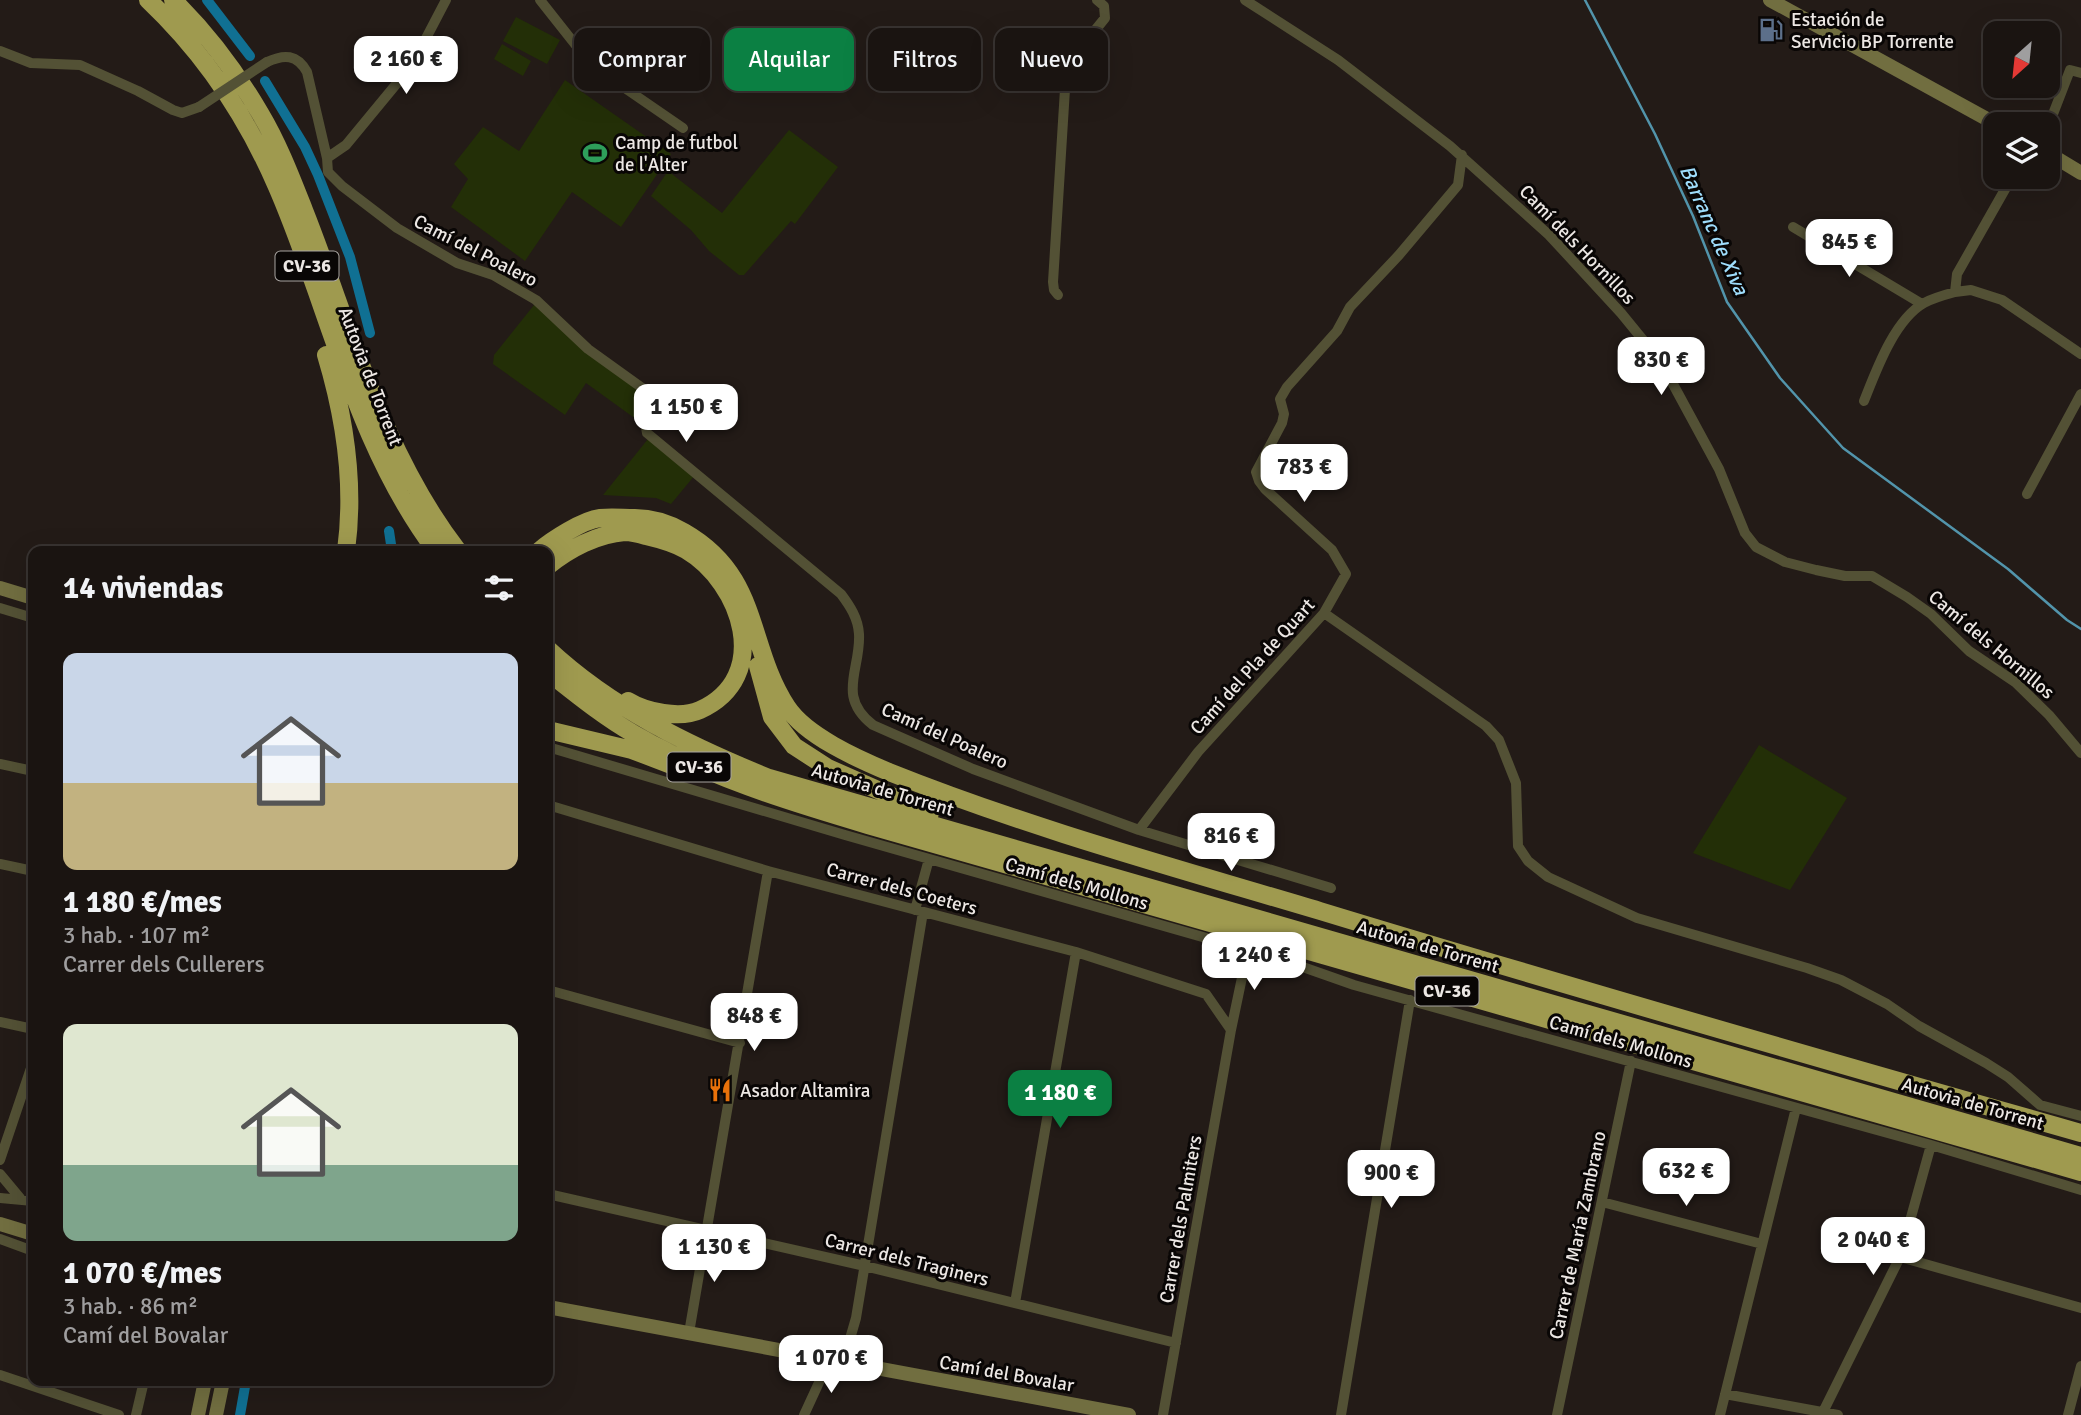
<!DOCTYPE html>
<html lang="es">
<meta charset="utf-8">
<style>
:root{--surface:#1a1411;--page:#231d1a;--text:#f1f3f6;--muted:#9f9e9f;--line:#383331;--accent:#0b8043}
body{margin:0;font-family:Signika,sans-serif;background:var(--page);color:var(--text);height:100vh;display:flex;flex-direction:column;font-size:26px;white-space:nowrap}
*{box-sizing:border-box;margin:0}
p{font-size:23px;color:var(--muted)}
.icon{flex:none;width:38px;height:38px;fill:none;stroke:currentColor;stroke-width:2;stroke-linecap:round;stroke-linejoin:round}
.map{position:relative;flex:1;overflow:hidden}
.side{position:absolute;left:28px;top:546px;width:525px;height:840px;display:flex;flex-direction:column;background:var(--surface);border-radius:14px;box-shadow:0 7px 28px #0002,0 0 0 2px var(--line)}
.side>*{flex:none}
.top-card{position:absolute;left:574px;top:28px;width:665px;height:63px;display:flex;gap:14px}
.needle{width:46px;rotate:207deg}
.buttons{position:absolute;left:1983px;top:21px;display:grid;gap:14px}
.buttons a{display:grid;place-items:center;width:77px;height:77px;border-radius:14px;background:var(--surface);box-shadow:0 7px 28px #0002,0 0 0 2px var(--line);font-size:35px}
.price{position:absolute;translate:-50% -60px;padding:0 16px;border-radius:14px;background:#fff;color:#222;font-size:23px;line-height:46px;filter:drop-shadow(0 2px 4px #0008)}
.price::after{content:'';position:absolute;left:50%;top:42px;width:21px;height:16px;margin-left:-10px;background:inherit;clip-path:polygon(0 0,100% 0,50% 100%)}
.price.selected{background:var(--accent);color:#fff}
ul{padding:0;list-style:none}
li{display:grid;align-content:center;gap:14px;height:371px;padding:0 35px}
li span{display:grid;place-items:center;height:217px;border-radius:14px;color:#555}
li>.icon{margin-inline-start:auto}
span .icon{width:126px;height:126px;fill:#fffc;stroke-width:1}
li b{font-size:30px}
h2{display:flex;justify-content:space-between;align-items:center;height:84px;padding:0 35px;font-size:30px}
.pill{padding:0 24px;border-radius:14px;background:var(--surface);box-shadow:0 7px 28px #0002,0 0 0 2px var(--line);font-size:24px;line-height:63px}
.pill.selected{background:var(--accent);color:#fff}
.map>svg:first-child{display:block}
</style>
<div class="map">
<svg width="2081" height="1415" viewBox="0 0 2081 1415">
<rect width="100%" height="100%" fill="#231b17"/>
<path fill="#232f07" d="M516,17L560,40L547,64L503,41Z
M502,44L531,61L523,76L494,59Z
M565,80L671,154L621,227L572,192L525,261L451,207L468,179L454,164L483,127L519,151Z
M789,130L838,167L795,224L791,221L744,275H739L709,251L691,230L651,196L668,171L722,213Z
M534,305L647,395C651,404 644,414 640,422L586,383L565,415L493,364L494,355Z
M648,439L695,475L671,504L656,498L603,495Z
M1759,745L1847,798L1790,890L1693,853Z"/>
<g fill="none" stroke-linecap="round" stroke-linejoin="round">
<path stroke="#5294ab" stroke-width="2.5" d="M1585,0L1655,134L1693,216L1727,302L1780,378L1843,448L2008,569L2067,620L2081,629"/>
<path stroke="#107093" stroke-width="10" d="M207,0L250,56
M265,81L305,147L318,175L350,257L370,333
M389,531L392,551
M240,1415L246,1381"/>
<path stroke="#535135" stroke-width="10" d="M540,0L578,48L603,73L683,128
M1245,0L1338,60L1450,146L1549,235L1621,313L1661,362L1719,469L1745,533L1756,547L1785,562L1816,570L1845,576H1872L1907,597L1931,614L1969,651L2015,682L2049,715L2081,753
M0,51L31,63L80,65L138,91L173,110L182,113L199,107
M267,62C284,54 297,54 307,72L327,158L328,172L342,186L397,228L457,263L493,275L536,300L588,349L652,395C657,405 649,414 645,422L647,433L841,594C850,606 858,618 859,634C861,670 836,696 873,725L973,769L1139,830L1331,888
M2048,127L2070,70L2081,73
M327,158L346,145L412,65L446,0
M1793,227L1922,304
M1955,292L1971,290L2002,300L2081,354
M1058,295L1054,290L1053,282L1066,73L1080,49L1105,18L1104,6L1097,0
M1864,401C1876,371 1894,320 1924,303C1933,298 1944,295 1955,292L1957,274L2012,177
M2027,494L2081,394
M0,608L33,618
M1324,613L1486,726L1499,740L1516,783L1518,846L1528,861L1548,877L1637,918L1807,968L1841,980L1887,1004L1919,1026L1986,1063L2008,1077L2040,1105L2081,1116
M548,747L845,835L1280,959L1354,985L1931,1145L2081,1190
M0,764L33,771
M548,805L768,871L1076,952L1206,994L1231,1030
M1139,830L1198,752L1324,613L1346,574L1332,550L1265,489L1259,481L1256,472L1282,423L1284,414L1280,399L1287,387L1337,331L1350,307L1399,255L1458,185L1462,155
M0,864L33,871
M915,910L929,859
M548,990L740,1043
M0,1022L33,1029
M0,1160L33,1062
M0,1174L20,1198
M548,1194L865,1266L1176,1343
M0,1198L33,1201
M1602,1202L1762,1244
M0,1239L33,1251
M1900,1257L2081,1308
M1015,1303L1076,952
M689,1333L768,871
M852,1338L879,1369
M843,1363L856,1318L923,912
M0,1375L119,1415
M1725,1394L1838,1415
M1823,1412L1900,1257L1931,1145
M136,1415L144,1381
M804,1415L834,1350L849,1339
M1163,1415L1231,1030L1248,949
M1341,1415L1410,1000
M1557,1415L1631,1061
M1720,1415L1796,1108
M2068,1415L2081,1366"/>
<path stroke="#716e40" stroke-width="14" d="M1770,0L1996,124
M2048,153L2081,173
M0,588L33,598
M0,1224L33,1234
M548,1307L1129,1415
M198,1415L205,1381
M216,1415L223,1381"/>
<path stroke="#9f9a4f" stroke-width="18" d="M148,0C204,53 246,115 277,187C330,309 355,443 436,551
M173,0C207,33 236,72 260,113C278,143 291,177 304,210C350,326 380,450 458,551
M326,355C345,418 355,485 346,551
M539,551C552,540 583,520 600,518C611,517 623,518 635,518C653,518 668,523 684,532C761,576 746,644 787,707C806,736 858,759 889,772C1029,828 1176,868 1320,911C1573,988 1827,1061 2081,1133
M548,566C569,549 597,534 625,532C632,532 639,534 646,536C659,539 674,543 686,550C742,583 773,677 700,710C680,719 646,712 628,701
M548,649C611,708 690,746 769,778L2081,1156
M758,666L772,717L794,746L828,768L930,813
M548,672C576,694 604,717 634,734C708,777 787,801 868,825L2081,1172
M548,730L632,750L674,766"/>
<path stroke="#535135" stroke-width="10" d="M199,107L267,62"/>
</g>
<defs>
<g id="fuel-bare" transform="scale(1.89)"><path d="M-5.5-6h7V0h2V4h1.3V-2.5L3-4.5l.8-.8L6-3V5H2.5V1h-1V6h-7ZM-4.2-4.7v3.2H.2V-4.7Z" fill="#5c6f8a" stroke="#090605" stroke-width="2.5" paint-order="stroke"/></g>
<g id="stadium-bare" transform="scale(1.89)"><path d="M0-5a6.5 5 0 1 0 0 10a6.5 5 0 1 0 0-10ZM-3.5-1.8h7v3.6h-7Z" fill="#2e9e5b" stroke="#090605" stroke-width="2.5" paint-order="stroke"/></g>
<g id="restaurant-bare" transform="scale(1.89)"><path d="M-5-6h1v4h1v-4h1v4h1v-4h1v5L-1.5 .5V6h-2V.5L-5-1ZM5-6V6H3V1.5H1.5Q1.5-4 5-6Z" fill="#e8710a" stroke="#090605" stroke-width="2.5" paint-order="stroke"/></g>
</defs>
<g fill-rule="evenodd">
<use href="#fuel-bare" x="1771" y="30"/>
<use href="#stadium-bare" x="595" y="153"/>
<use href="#restaurant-bare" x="720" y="1090"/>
</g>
<g text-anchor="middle" stroke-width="6" stroke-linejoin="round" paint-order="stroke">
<g fill="#090605" stroke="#a8a4a1" stroke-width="2">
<rect x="275.5" y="251.5" width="63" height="29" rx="5"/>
<rect x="667.5" y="752.5" width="63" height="29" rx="5"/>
<rect x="1415.5" y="976.5" width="63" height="29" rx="5"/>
</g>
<g font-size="18" font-weight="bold" fill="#ece7e4">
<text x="307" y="272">CV-36</text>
<text x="699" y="773">CV-36</text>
<text x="1447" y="997">CV-36</text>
</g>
<g font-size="19" fill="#ece7e4" stroke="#090605" text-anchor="start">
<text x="1791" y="26">Estación de<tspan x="1791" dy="22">Servicio BP Torrente</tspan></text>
<text x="615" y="149">Camp de futbol<tspan x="615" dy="22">de l'Alter</tspan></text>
<text x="740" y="1097">Asador Altamira</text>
</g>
<g font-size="19" fill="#ece7e4" stroke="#090605">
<text transform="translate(1578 244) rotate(46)" y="7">Camí dels Hornillos</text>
<text transform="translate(476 250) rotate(27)" y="7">Camí del Poalero</text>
<text transform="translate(371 376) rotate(69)" y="7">Autovia de Torrent</text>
<text transform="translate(1992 644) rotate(40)" y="7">Camí dels Hornillos</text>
<text transform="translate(1252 666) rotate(-48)" y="7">Camí del Pla de Quart</text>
<text transform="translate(945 735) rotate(24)" y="7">Camí del Poalero</text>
<text transform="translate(883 789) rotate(16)" y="7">Autovia de Torrent</text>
<text transform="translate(1077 883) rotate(16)" y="7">Camí dels Mollons</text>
<text transform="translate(902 888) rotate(15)" y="7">Carrer dels Coeters</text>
<text transform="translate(1428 946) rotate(16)" y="7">Autovia de Torrent</text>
<text transform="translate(1621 1041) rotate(16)" y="7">Camí dels Mollons</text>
<text transform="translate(1973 1103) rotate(16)" y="7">Autovia de Torrent</text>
<text transform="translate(1180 1219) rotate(-80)" y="7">Carrer dels Palmiters</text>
<text transform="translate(1577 1235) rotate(-78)" y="7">Carrer de María Zambrano</text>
<text transform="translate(907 1259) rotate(14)" y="7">Carrer dels Traginers</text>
<text transform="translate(1007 1373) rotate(10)" y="7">Camí del Bovalar</text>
</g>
<g font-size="21" font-style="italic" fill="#9edcfb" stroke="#090605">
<text transform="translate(1714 230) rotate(66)" y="7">Barranc de Xiva</text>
</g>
</g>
</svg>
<div class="buttons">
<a><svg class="needle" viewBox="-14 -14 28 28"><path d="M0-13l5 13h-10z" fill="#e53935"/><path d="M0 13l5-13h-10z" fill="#9f9e9f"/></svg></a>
<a><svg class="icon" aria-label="layers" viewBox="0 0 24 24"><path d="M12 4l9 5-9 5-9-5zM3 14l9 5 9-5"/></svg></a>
</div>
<b class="price" style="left:406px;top:96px">2 160 €</b>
<b class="price" style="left:1849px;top:279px">845 €</b>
<b class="price" style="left:1661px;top:397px">830 €</b>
<b class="price" style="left:686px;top:444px">1 150 €</b>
<b class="price" style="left:1304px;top:504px">783 €</b>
<b class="price" style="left:1231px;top:873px">816 €</b>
<b class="price" style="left:1254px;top:992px">1 240 €</b>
<b class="price" style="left:754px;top:1053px">848 €</b>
<b class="price selected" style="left:1060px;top:1130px">1 180 €</b>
<b class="price" style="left:1686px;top:1208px">632 €</b>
<b class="price" style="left:1391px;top:1210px">900 €</b>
<b class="price" style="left:1873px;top:1277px">2 040 €</b>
<b class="price" style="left:714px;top:1284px">1 130 €</b>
<b class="price" style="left:831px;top:1395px">1 070 €</b>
<div class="top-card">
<a class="pill">Comprar</a>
<a class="pill selected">Alquilar</a>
<a class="pill">Filtros</a>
<a class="pill">Nuevo</a>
</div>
<section class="side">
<h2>14 viviendas<svg class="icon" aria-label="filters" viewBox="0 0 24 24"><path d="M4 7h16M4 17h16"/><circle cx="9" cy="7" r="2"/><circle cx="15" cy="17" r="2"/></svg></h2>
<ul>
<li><span style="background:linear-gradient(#c9d6e8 60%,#c2b280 0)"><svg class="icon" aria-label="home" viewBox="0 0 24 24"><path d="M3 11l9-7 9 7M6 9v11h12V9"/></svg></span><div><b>1 180 €/mes</b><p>3 hab. · 107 m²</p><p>Carrer dels Cullerers</p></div></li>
<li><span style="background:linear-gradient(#dfe7d0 65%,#7fa58c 0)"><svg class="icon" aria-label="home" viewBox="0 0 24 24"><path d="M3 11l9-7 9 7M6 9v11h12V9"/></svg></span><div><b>1 070 €/mes</b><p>3 hab. · 86 m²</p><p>Camí del Bovalar</p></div></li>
</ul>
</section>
</div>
